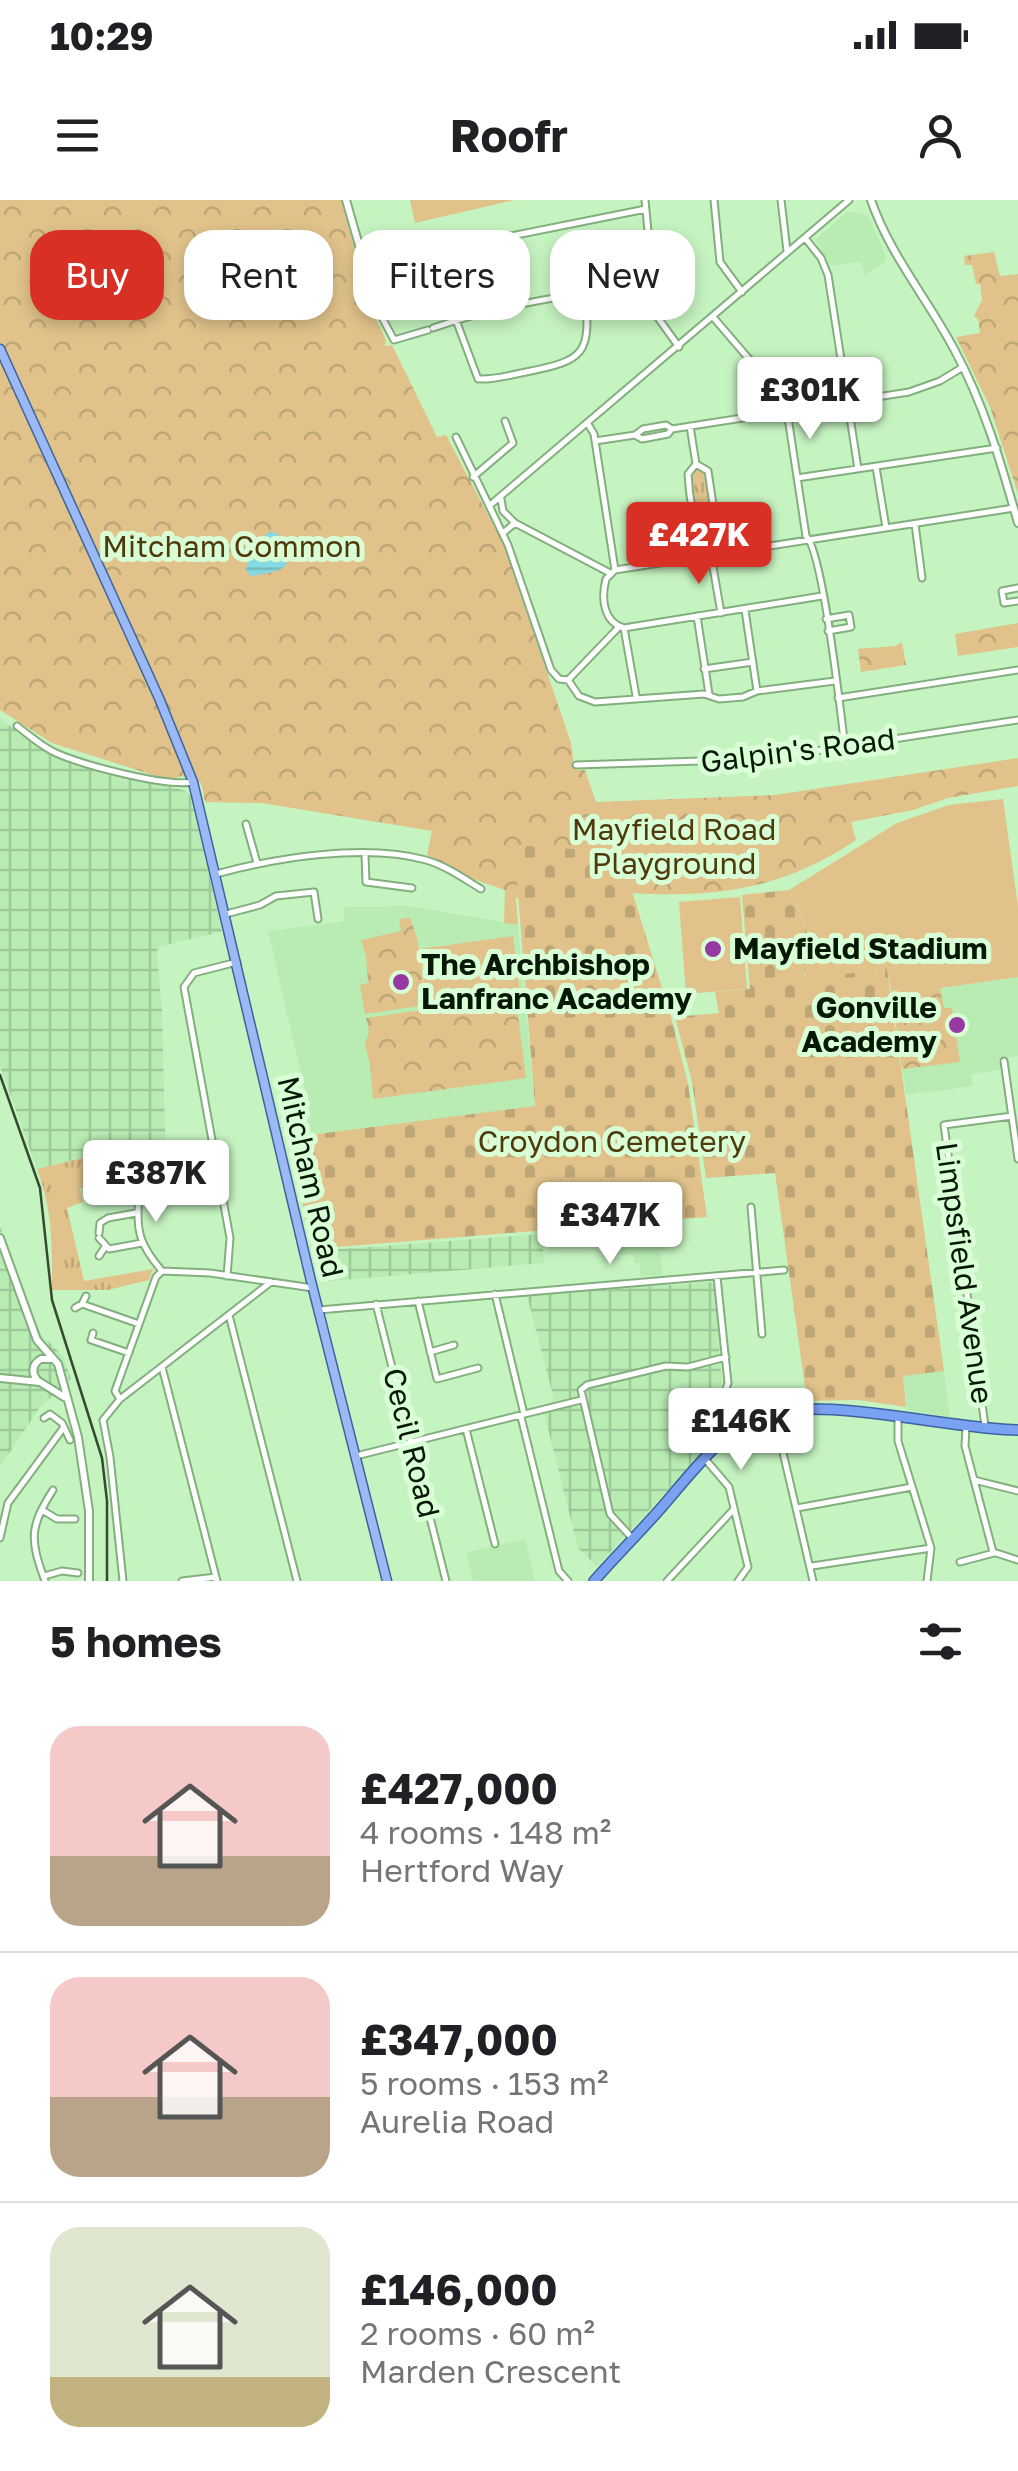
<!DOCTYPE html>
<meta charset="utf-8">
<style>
:root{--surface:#fff;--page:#f2f2f2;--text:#202124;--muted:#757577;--line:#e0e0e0;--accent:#d93025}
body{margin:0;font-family:"Golos Text",sans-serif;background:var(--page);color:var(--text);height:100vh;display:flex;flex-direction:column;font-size:38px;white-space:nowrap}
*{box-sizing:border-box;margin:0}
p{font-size:32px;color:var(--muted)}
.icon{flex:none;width:55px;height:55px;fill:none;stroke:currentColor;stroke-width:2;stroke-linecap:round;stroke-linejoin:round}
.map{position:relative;height:1381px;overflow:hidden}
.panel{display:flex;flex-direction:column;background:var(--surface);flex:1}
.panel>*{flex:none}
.top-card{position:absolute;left:30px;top:30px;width:960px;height:90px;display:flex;gap:20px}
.price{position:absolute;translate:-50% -85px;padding:0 22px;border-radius:10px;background:#fff;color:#222;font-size:32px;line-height:65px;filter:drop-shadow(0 2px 5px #0008)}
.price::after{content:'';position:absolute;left:50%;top:60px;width:30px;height:22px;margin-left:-15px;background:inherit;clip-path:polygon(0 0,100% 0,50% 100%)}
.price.on{background:var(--accent);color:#fff}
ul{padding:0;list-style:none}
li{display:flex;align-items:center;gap:30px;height:250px;padding:0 50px}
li+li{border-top:2px solid var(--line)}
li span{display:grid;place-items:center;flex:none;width:280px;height:200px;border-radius:30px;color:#555}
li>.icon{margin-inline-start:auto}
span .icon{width:120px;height:120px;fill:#fffc;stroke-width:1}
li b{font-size:42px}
h2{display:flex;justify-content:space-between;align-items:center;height:120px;padding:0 50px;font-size:42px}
.pill{padding:0 35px;border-radius:30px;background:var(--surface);box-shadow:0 5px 15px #0003;font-size:35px;line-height:90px}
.pill.on{background:var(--accent);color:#fff}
.status{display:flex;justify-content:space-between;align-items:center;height:70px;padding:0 50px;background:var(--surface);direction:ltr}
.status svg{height:28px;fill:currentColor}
header{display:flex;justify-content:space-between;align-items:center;height:130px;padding:0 50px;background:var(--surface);font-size:45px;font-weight:700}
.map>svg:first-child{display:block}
</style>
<div class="status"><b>10:29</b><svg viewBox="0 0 49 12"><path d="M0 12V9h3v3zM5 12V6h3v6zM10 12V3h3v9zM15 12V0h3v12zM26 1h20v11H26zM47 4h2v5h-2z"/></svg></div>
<header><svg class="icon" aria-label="menu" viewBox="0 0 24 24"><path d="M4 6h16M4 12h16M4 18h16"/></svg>Roofr<svg class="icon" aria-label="person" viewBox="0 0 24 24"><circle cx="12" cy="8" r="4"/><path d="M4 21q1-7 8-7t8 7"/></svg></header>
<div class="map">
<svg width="1018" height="1381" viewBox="0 0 1018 1381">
<defs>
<pattern id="industrial-grid" width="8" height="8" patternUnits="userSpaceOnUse" patternTransform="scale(2.5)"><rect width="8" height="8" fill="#b8ecb3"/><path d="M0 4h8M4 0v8" fill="none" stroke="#9dca98"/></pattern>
<pattern id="grass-tufts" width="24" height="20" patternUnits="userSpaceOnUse" patternTransform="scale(2.5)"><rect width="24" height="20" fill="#e0c28a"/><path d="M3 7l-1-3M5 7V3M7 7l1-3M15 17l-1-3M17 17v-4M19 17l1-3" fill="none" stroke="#bfa676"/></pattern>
<pattern id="forest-crowns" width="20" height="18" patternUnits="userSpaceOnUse" patternTransform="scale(2.5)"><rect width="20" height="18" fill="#e0c28a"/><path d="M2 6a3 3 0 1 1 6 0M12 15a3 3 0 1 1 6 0" fill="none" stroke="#bfa676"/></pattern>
<pattern id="cemetery-stones" width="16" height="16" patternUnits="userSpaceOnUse" patternTransform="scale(2.5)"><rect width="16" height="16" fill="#e0c28a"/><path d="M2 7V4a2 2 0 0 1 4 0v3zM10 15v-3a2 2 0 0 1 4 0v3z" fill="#bfa676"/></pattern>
<pattern id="water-rules" width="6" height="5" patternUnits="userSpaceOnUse" patternTransform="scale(2.5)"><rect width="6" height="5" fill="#86d9e0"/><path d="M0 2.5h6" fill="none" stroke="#72babf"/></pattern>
</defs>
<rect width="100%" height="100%" fill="#c6f4c1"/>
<path fill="#b8ecb3" d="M848,11L868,15L886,57L884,63L865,75L861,62L830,66L815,40Z
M410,706L518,725L535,907L287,938L281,914L309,909L268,731L345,721L343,707Z
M1018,777V856L999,859L1000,870L971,874L973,886L906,895L892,795Z
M664,1023L666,1049L660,1050L663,1075L640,1076V1063H634L633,1054L615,1055L612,1027Z
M944,1171L950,1217L907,1210L903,1176Z
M525,1339L535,1381H473L466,1353Z"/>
<path fill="url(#industrial-grid)" d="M0,519L50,554L186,591L191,597L222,732L161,746L157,751L162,811L166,969L106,983L98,954L37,969L0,866Z
M0,1026L40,1133L63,1156L71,1179L40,1207L0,1267Z
M542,1034L544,1063L320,1082L313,1051Z
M709,1082L714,1083L722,1184L706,1228L711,1244L597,1366L578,1348L544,1213L554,1199L527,1096Z"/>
<path fill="url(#grass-tufts)" d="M698,267L705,271L712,308L708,316L703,317L696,312L690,277L693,269Z
M99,954L106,983L80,988L83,1002L67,1008L84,1081L153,1069L149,1080L108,1090H52C52,1045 53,1012 37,969Z"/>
<path fill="url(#forest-crowns)" d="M0,0H341L371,108L386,140L385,146L392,145L437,237L446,235L503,343L571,543L575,570H585L596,602L775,595L1018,558V586L948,598L913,610L851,622L856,640C783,689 717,698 631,693C594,690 554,696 516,698L518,725L504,723L505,690L465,676L427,655L432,631L262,603L205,602L201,583L182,576L169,580L52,543L0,510Z
M994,52L1000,76L1018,74V294L990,207L956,137L980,133L978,119L974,116L982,100L980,84H976L972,65H965L964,56Z
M1018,423V447L958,456L955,434Z
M902,442L906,465L861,472L858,449L895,446Z
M410,718L418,741L426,805L365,814L360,785L368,783L366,756L361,740L401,731L399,719Z
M940,788L944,808H952L960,862L902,869L892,795Z
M512,797L516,801L526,878L373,899L370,864L365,845L369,832L366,818Z"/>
<path fill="url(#cemetery-stones)" d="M514,645L614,652L622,659L671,817L688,883L707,1017L313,1049L287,938L535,906Z
M789,690C805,721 816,744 803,779L887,768L944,1171L903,1176L906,1207L858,1200L807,1201L775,973L706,978L692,882L675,817L719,813L715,792L750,789L742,695Z"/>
<path fill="#e0c28a" d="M410,0H514L415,23Z
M1003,599L1018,706V777L892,795L887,768L803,780C816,745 806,721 789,690L897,623L949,605Z
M740,697L747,789L686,794L679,702Z
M513,736L520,793L427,806L420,749Z"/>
<path fill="url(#water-rules)" d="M269,332L277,333C302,368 282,371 251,376L246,370L250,351L247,345L255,343Z"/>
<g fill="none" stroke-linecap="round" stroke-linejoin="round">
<g stroke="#83af7f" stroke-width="9">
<path id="minor" d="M645,0L656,115L679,147
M714,0L720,62L742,92
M781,0L787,51
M805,38L821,58L828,75L858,269
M406,64L481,42L646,9
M367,77L397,68
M377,108L394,140L428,130
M713,117L755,166
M456,120L478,179C494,180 510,175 526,172C586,160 591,154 585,92
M433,128C505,103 578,93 653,85
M787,211L806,336C823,351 841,515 845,548
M588,224L594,234L615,370
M690,226L696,264L688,274C690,290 688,315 705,321
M635,235L642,239L668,234L672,229
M456,237L508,345L551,470L559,479L568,480
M595,241L635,235L643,229L666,225L672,229L909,192L940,181L963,167
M696,264L708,271L714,311L705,321L721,413
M876,267L886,328
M473,277L513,243L505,221
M797,278L997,248
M501,299L503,311L515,323
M489,306L849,0
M915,324L922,378
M503,333L515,323L610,373
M615,370L1014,308
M615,370L606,379C601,398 603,422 624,428L636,496
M1018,388L1002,391L1004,403L1018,401
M745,410L757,491
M697,416L709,494
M826,419L849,415L851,427L828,431
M624,428L822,396
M704,469L753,462
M568,480L579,496L595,502L704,494L719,499L743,497L757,491L835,481
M568,480L618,428
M838,498L1018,470
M17,526C29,535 42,547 56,553C83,565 165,587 193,582
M576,565L763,559L1018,520
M246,624L257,663
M365,655L366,682L412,688
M216,674C275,658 365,643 426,660C446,666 463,678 481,689
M226,714L260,705L276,696L314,692L318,719
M1004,861L1018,959
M139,985C138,1026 133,1037 162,1071
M751,1007L762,1134
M99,1033L100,1023L108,1018L136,1013
M99,1038L109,1049L142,1043
M99,1056L105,1047
M162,1071L210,1073L313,1088
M227,1076L230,1038L184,787L194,773L237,762
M717,1077L728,1183L713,1226L722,1239
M495,1094L524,1214
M418,1101L437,1179L478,1168
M82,1104L139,1124
M376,1104L446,1381
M75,1108L82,1104L86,1096
M319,1110L784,1070
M229,1115L297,1381
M93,1133L91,1140L129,1153
M430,1152L454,1145
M162,1167L217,1381
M120,1199L115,1191L156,1077L162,1071
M774,1214L813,1381
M521,1217L559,1371L568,1381
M898,1217V1241L931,1348L927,1381
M44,1218L50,1214L62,1223L70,1240
M985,1226L944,925L1012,916
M966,1227L965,1246L993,1352L1018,1360
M466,1229L495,1344
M356,1256L581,1200
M705,1259L729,1287L748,1367L738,1381
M974,1280L1018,1291
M797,1308L912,1287
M42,1310L57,1319H75
M0,1338L8,1303L64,1227
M632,1338L610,1314L581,1190L587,1185L666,1166L688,1167L726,1157
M960,1362L994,1353
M812,1366L931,1348
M44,1376L62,1371L78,1373
M45,1381C30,1340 29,1327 53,1290
M123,1381L110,1257L103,1220L120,1199L271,1082
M182,1381L216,1377
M667,1381L734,1309"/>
</g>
<g stroke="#83af7f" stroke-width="10">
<path id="tertiary" d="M346,0L377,108
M871,0C890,55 927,98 954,149C984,204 1001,263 1018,323
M0,1038L37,1140L58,1164L78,1237L89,1311V1381
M0,1178L40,1182L64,1197
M38,1181C31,1173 32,1164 41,1159H51"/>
</g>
<g stroke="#3c639d" stroke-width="11">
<path id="primary" d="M0,149L159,498L193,582L311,1081L387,1381"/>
</g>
<g stroke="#3c639d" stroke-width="12">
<path id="trunk" d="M594,1381C616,1356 640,1332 662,1307C689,1276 719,1235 757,1217C812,1193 952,1230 1018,1230"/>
</g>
<use href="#minor" stroke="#fff" stroke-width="5"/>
<use href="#tertiary" stroke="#fff" stroke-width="6"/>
<use href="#primary" stroke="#9bb9f5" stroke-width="8"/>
<use href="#trunk" stroke="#7aa2f2" stroke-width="9"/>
<path stroke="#344b32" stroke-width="2.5" d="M0,875L40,988L52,1100L102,1258L107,1301V1381"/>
</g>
<g fill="#9639a3" stroke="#d9ffd6" stroke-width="4">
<circle cx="713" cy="749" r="10"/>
<circle cx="401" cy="782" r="10"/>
<circle cx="957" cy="825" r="10"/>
</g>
<g text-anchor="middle" stroke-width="10" stroke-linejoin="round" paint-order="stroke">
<g font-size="30" fill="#4f3a0b" stroke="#d9ffd6">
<text x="232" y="357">Mitcham Common</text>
<text x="674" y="640">Mayfield Road<tspan x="674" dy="34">Playground</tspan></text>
<text x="612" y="952">Croydon Cemetery</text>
</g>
<g font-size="30" fill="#071806" stroke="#d9ffd6">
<text transform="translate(798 551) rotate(-7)" y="10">Galpin's Road</text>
<text transform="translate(310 977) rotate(77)" y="10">Mitcham Road</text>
<text transform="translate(964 1073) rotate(82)" y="10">Limpsfield Avenue</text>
<text transform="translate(411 1243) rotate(76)" y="10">Cecil Road</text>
</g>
<g font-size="30" font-weight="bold" fill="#071806" stroke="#d9ffd6" text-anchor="start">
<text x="733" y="759">Mayfield Stadium</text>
<text x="421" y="775">The Archbishop<tspan x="421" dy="34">Lanfranc Academy</tspan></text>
<text x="937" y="818" text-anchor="end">Gonville<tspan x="937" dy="34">Academy</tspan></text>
</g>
</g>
</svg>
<b class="price" style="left:810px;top:242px">£301K</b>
<b class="price on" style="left:699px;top:387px">£427K</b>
<b class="price" style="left:156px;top:1025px">£387K</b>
<b class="price" style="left:610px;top:1067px">£347K</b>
<b class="price" style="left:741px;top:1273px">£146K</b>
<div class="top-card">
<a class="pill on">Buy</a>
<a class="pill">Rent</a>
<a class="pill">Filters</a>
<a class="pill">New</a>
</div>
</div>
<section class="panel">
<h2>5 homes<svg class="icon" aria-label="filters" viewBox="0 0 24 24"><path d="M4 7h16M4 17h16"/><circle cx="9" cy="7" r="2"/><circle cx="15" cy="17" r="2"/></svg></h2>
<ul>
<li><span style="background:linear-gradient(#f6c9c9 65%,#b9a48a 0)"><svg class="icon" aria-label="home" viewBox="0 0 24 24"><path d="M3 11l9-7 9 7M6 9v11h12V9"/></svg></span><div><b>£427,000</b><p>4 rooms · 148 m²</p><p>Hertford Way</p></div></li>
<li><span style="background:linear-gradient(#f6c9c9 60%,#b9a48a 0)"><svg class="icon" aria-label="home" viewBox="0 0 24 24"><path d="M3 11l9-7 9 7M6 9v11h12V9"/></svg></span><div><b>£347,000</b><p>5 rooms · 153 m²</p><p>Aurelia Road</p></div></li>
<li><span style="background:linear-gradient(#dfe7d0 75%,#c2b280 0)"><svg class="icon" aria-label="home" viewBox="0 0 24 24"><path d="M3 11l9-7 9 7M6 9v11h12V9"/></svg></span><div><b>£146,000</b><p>2 rooms · 60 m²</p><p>Marden Crescent</p></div></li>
</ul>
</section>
